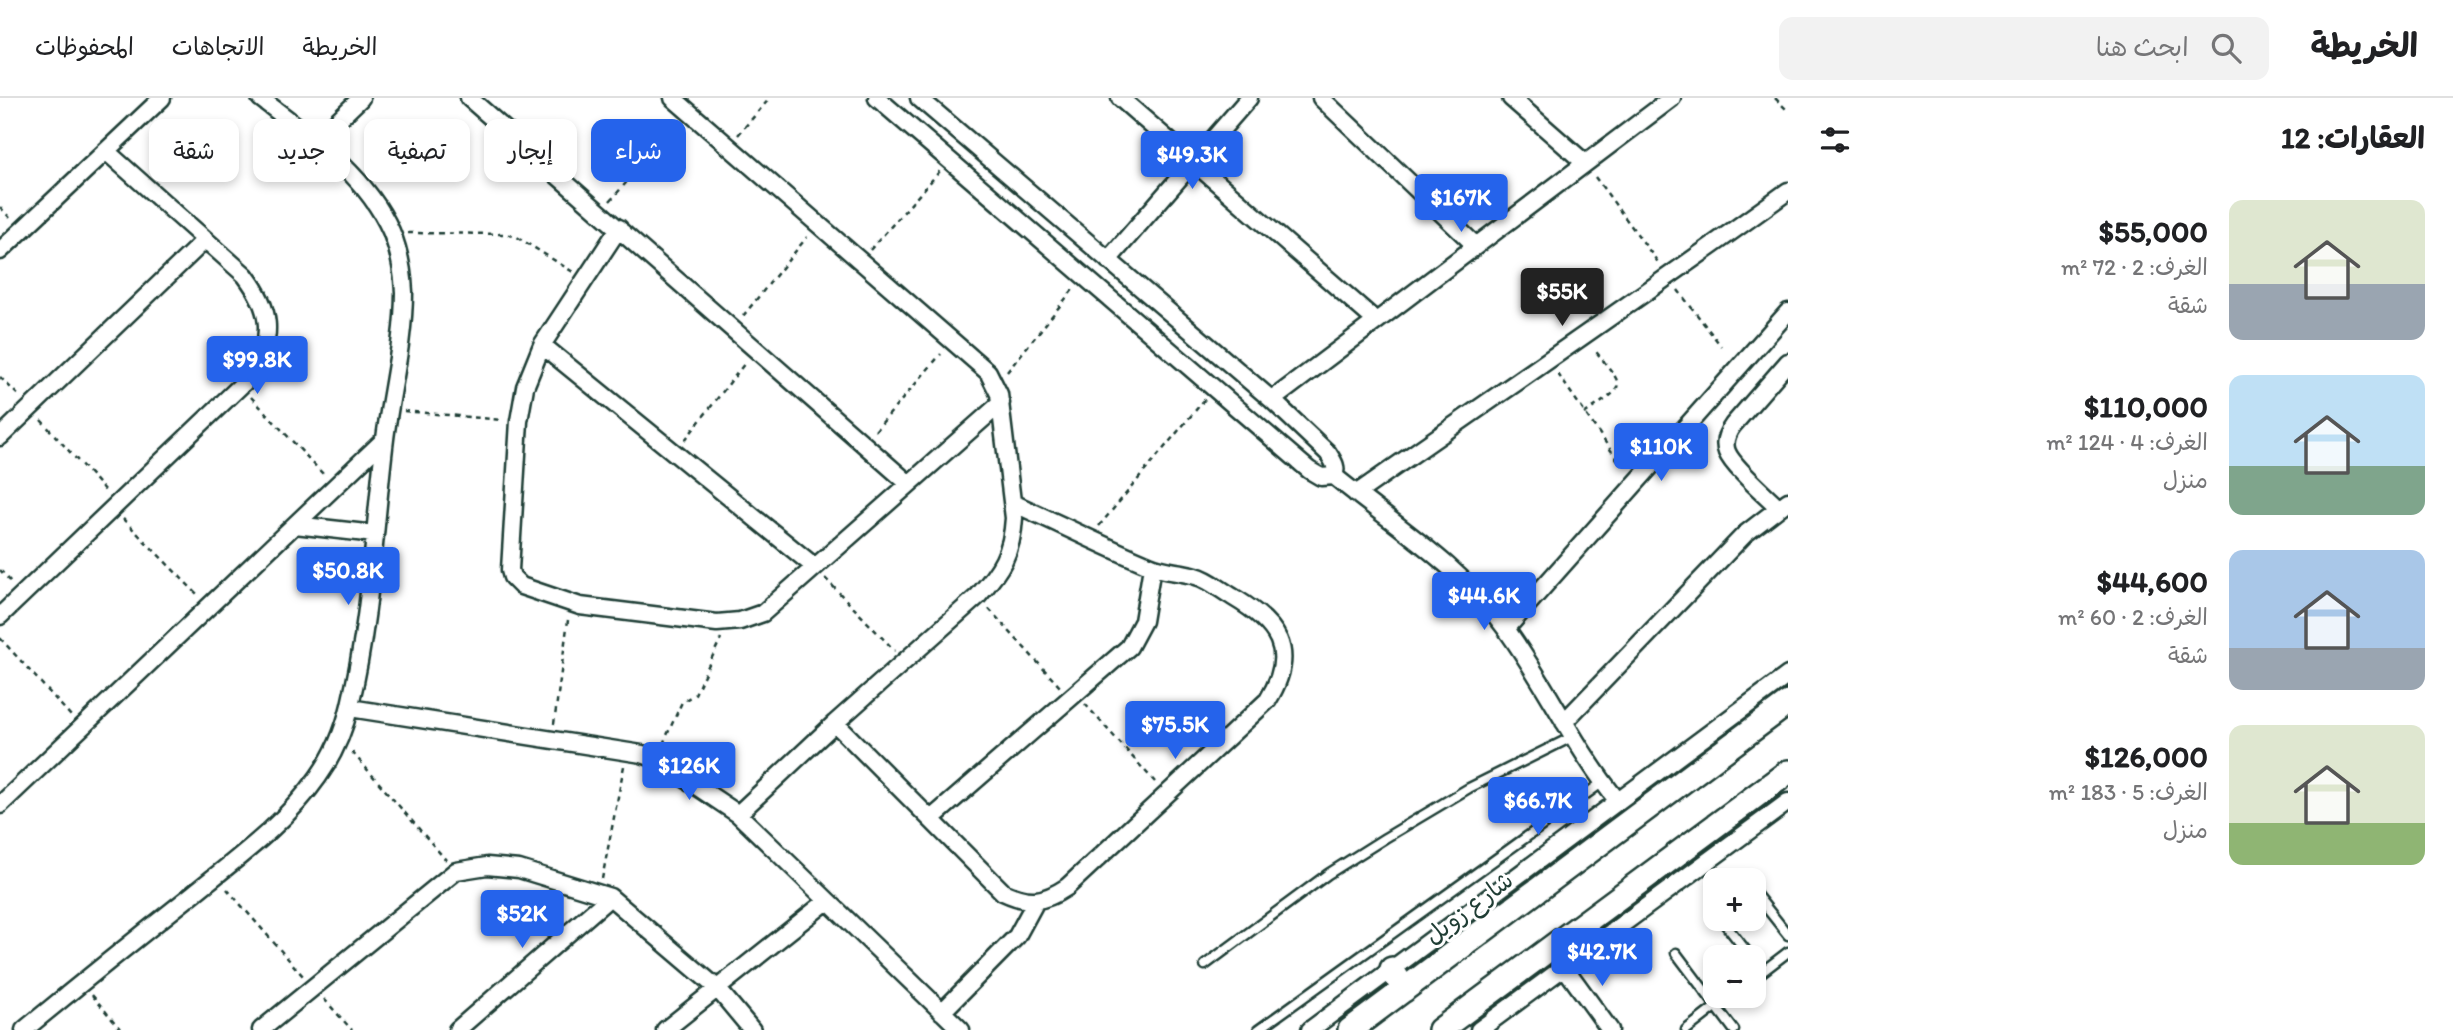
<!DOCTYPE html>
<html lang="ar">
<meta charset="utf-8">
<style>
:root{--surface:#fff;--page:#f2f2f2;--text:#202124;--muted:#757577;--line:#e0e0e0;--accent:#2563eb}
body{margin:0;font-family:Itim,"Playpen Sans Arabic",sans-serif;background:var(--page);color:var(--text);direction:rtl;height:100vh;display:flex;flex-direction:column;font-size:26px;white-space:nowrap}
*{box-sizing:border-box;margin:0}
p{font-size:23px;color:var(--muted)}
.icon{flex:none;width:38px;height:38px;fill:none;stroke:currentColor;stroke-width:2;stroke-linecap:round;stroke-linejoin:round}
.map{position:relative;flex:1;overflow:hidden;direction:ltr}
.panel{display:flex;flex-direction:column;background:var(--surface);width:665px}
.panel>*{flex:none}
.banner{position:absolute;left:21px;top:21px;width:665px;height:63px;direction:rtl;display:flex;gap:14px}
.fabs{position:absolute;left:1703px;top:770px;display:grid;gap:14px}
.fabs a{display:grid;place-items:center;width:63px;height:63px;border-radius:14px;background:var(--surface);box-shadow:0 4px 10px #0003;font-size:35px}
.price{position:absolute;translate:-50% -60px;padding:0 16px;border-radius:7px;background:var(--accent);color:#fff;font-size:23px;line-height:46px;filter:drop-shadow(0 2px 4px #0008)}
.price::after{content:'';position:absolute;left:50%;top:42px;width:21px;height:16px;margin-left:-10px;background:inherit;clip-path:polygon(0 0,100% 0,50% 100%)}
.price.selected{background:#222;color:#fff}
ul{padding:0;list-style:none}
li{display:flex;align-items:center;gap:21px;height:175px;padding:0 28px}
li span{display:grid;place-items:center;flex:none;width:196px;height:140px;border-radius:14px;color:#555}
li>.icon{margin-inline-start:auto}
span .icon{width:84px;height:84px;fill:#fffc;stroke-width:1}
li b{font-size:30px}
h2{display:flex;justify-content:space-between;align-items:center;height:84px;padding:0 28px;font-size:30px}
.chip{padding:0 24px;border-radius:14px;background:var(--surface);box-shadow:0 4px 10px #0003;font-size:24px;line-height:63px}
.chip.selected{background:var(--accent);color:#fff}
header{display:flex;align-items:center;gap:42px;box-sizing:border-box;height:98px;padding:0 35px;background:var(--surface);border-bottom:2px solid var(--line)}
header strong{font-size:33px}
nav{display:flex;gap:38px;margin-inline-start:auto;font-size:24px}
.search{width:490px;height:63px;background:var(--page);display:flex;align-items:center;gap:18px;box-sizing:border-box;padding:0 24px;border-radius:14px;color:var(--muted);font-size:26px}
main{display:flex;flex:1;min-height:0}
.map>svg:first-child{display:block}
</style>
<header>
<strong>الخريطة</strong>
<div class="search"><svg class="icon" aria-label="search" viewBox="0 0 24 24"><circle cx="10" cy="10" r="6"/><path d="M15 15l6 6"/></svg>ابحث هنا</div>
<nav><a>الخريطة</a><a>الاتجاهات</a><a>المحفوظات</a></nav>
</header>
<main>
<section class="panel">
<h2>العقارات: 12<svg class="icon" aria-label="filters" viewBox="0 0 24 24"><path d="M4 7h16M4 17h16"/><circle cx="9" cy="7" r="2"/><circle cx="15" cy="17" r="2"/></svg></h2>
<ul>
<li><span style="background:linear-gradient(#dfe7d0 60%,#9aa5b1 0)"><svg class="icon" aria-label="home" viewBox="0 0 24 24"><path d="M3 11l9-7 9 7M6 9v11h12V9"/></svg></span><div><b>$55,000</b><p>الغرف: 2 · 72 m²</p><p>شقة</p></div></li>
<li><span style="background:linear-gradient(#bfe0f5 65%,#7fa58c 0)"><svg class="icon" aria-label="home" viewBox="0 0 24 24"><path d="M3 11l9-7 9 7M6 9v11h12V9"/></svg></span><div><b>$110,000</b><p>الغرف: 4 · 124 m²</p><p>منزل</p></div></li>
<li><span style="background:linear-gradient(#a9c7e8 70%,#9aa5b1 0)"><svg class="icon" aria-label="home" viewBox="0 0 24 24"><path d="M3 11l9-7 9 7M6 9v11h12V9"/></svg></span><div><b>$44,600</b><p>الغرف: 2 · 60 m²</p><p>شقة</p></div></li>
<li><span style="background:linear-gradient(#dfe7d0 70%,#8fb573 0)"><svg class="icon" aria-label="home" viewBox="0 0 24 24"><path d="M3 11l9-7 9 7M6 9v11h12V9"/></svg></span><div><b>$126,000</b><p>الغرف: 5 · 183 m²</p><p>منزل</p></div></li>
</ul>
</section>
<div class="map">
<svg width="1788" height="932" viewBox="0 0 1788 932">
<rect width="100%" height="100%" fill="#fff"/>
<filter id="ink" filterUnits="userSpaceOnUse"><feTurbulence type="fractalNoise" baseFrequency=".0143" numOctaves="2"/><feDisplacementMap in="SourceGraphic" scale="14" xChannelSelector="R" yChannelSelector="G"/><feConvolveMatrix kernelMatrix="1 2 1 2 8 2 1 2 1" color-interpolation-filters="sRGB"/></filter>
<g filter="url(#ink)">
<g fill="none" stroke-linecap="round" stroke-linejoin="round">
<g stroke="#1f3d34" stroke-width="13">
<path id="lane" d="M1754,794L1788,837
M1721,821L1751,859
M1676,855L1734,932
M1205,867L1328,776L1385,740L1469,690L1572,639
M1754,880L1788,854
M1258,932L1603,684
M1686,932L1730,898"/>
</g>
<g stroke="#1f3d34" stroke-width="21">
<path id="street" d="M469,0L908,385
M673,0L988,274L999,296L1014,420C1012,455 1001,472 978,498L835,625L738,716
M877,0L1309,372L1321,379L1334,378C1393,426 1461,468 1506,531C1546,586 1574,649 1617,702
M919,0L1272,302L1328,355C1333,363 1338,369 1334,378
M1120,0L1376,223
M1321,0L1476,148
M1511,0L1585,65
M316,43L361,0
M619,130L542,247L525,289L519,323L510,472L512,479L521,488L580,508L717,525L740,523L763,515L1001,305
M0,153L162,0
M1108,162L1249,0
M542,247L815,469
M1272,302L1672,0
M0,339L205,142
M1356,396C1500,295 1646,196 1788,93
M1778,409C1766,397 1733,369 1727,354C1723,344 1727,335 1733,327L1788,264
M295,427L375,436
M0,518L254,275C274,237 271,211 245,177L106,53
M1506,531L1788,214
M350,610L642,656L656,661L738,716L961,932
M1564,624L1745,436L1788,403
M835,625L1003,794C1029,806 1043,805 1067,789L1268,602C1299,552 1277,525 1233,499C1221,492 1208,481 1196,478C1180,473 1163,474 1149,467C1103,448 1058,425 1013,405
M0,707L385,341
M931,721L1129,549L1143,523L1152,469
M1565,870L1610,932
M942,914L1017,838L1036,803
M24,932C80,886 136,841 193,796C236,761 286,725 318,679C333,658 344,633 350,607C371,520 374,430 385,341C391,293 404,243 404,194C403,174 399,152 391,133C366,76 308,37 260,0
M261,932L456,773L487,768L519,771L610,799L717,890L752,932
M457,932L610,799
M665,932L827,803
M1310,932L1788,577
M1479,932L1788,704"/>
</g>
<g stroke="#1f3d34" stroke-width="28">
<path id="secondary" d="M1392,871L1404,892
M1350,932L1788,605
M1440,932L1788,674"/>
</g>
<path stroke="#1f3d34" stroke-width="2.5" stroke-dasharray="5 5" stroke-linecap="butt" d="M1775,0L1788,13
M738,37L770,0
M1595,79L1660,167
M610,103L680,24
M0,109L10,120
M408,135L506,136L517,139L573,174
M870,152L940,73
M1678,192L1721,248
M743,218L807,139
M1007,274L1075,189
M1558,276L1619,364
M0,279L20,299
M251,299L323,376
M404,313L502,322
M1584,316C1628,286 1626,292 1594,251
M41,322L107,395
M875,333L941,256
M685,342L745,265
M123,421L197,496
M1099,428L1205,301
M0,472L12,485
M825,480L895,553
M989,511L1060,589
M0,540L71,618
M1085,606L1155,684
M554,626L568,522
M663,646L682,604L695,596L721,540
M352,654L446,762
M602,781L624,668
M227,791L303,878
M92,897L121,932
M324,901L352,932"/>
<use href="#lane" stroke="#fff" stroke-width="8"/>
<use href="#street" stroke="#fff" stroke-width="16"/>
<use href="#secondary" stroke="#fff" stroke-width="23"/>
</g>
</g>
<g text-anchor="middle" stroke-width="6" stroke-linejoin="round" paint-order="stroke">
<g font-size="24" fill="#1f3d34" stroke="#fff">
<text transform="translate(1469 810) rotate(-37)" y="8">شارع زويل</text>
</g>
</g>
</svg>
<div class="fabs">
<a>+</a>
<a>−</a>
</div>
<b class="price" style="left:1192px;top:93px">$49.3K</b>
<b class="price" style="left:1461px;top:136px">$167K</b>
<b class="price selected" style="left:1562px;top:230px">$55K</b>
<b class="price" style="left:257px;top:298px">$99.8K</b>
<b class="price" style="left:1661px;top:385px">$110K</b>
<b class="price" style="left:348px;top:509px">$50.8K</b>
<b class="price" style="left:1484px;top:534px">$44.6K</b>
<b class="price" style="left:1175px;top:663px">$75.5K</b>
<b class="price" style="left:689px;top:704px">$126K</b>
<b class="price" style="left:1538px;top:739px">$66.7K</b>
<b class="price" style="left:522px;top:852px">$52K</b>
<b class="price" style="left:1602px;top:890px">$42.7K</b>
<div class="banner">
<a class="chip selected">شراء</a>
<a class="chip">إيجار</a>
<a class="chip">تصفية</a>
<a class="chip">جديد</a>
<a class="chip">شقة</a>
</div>
</div>
</main>
